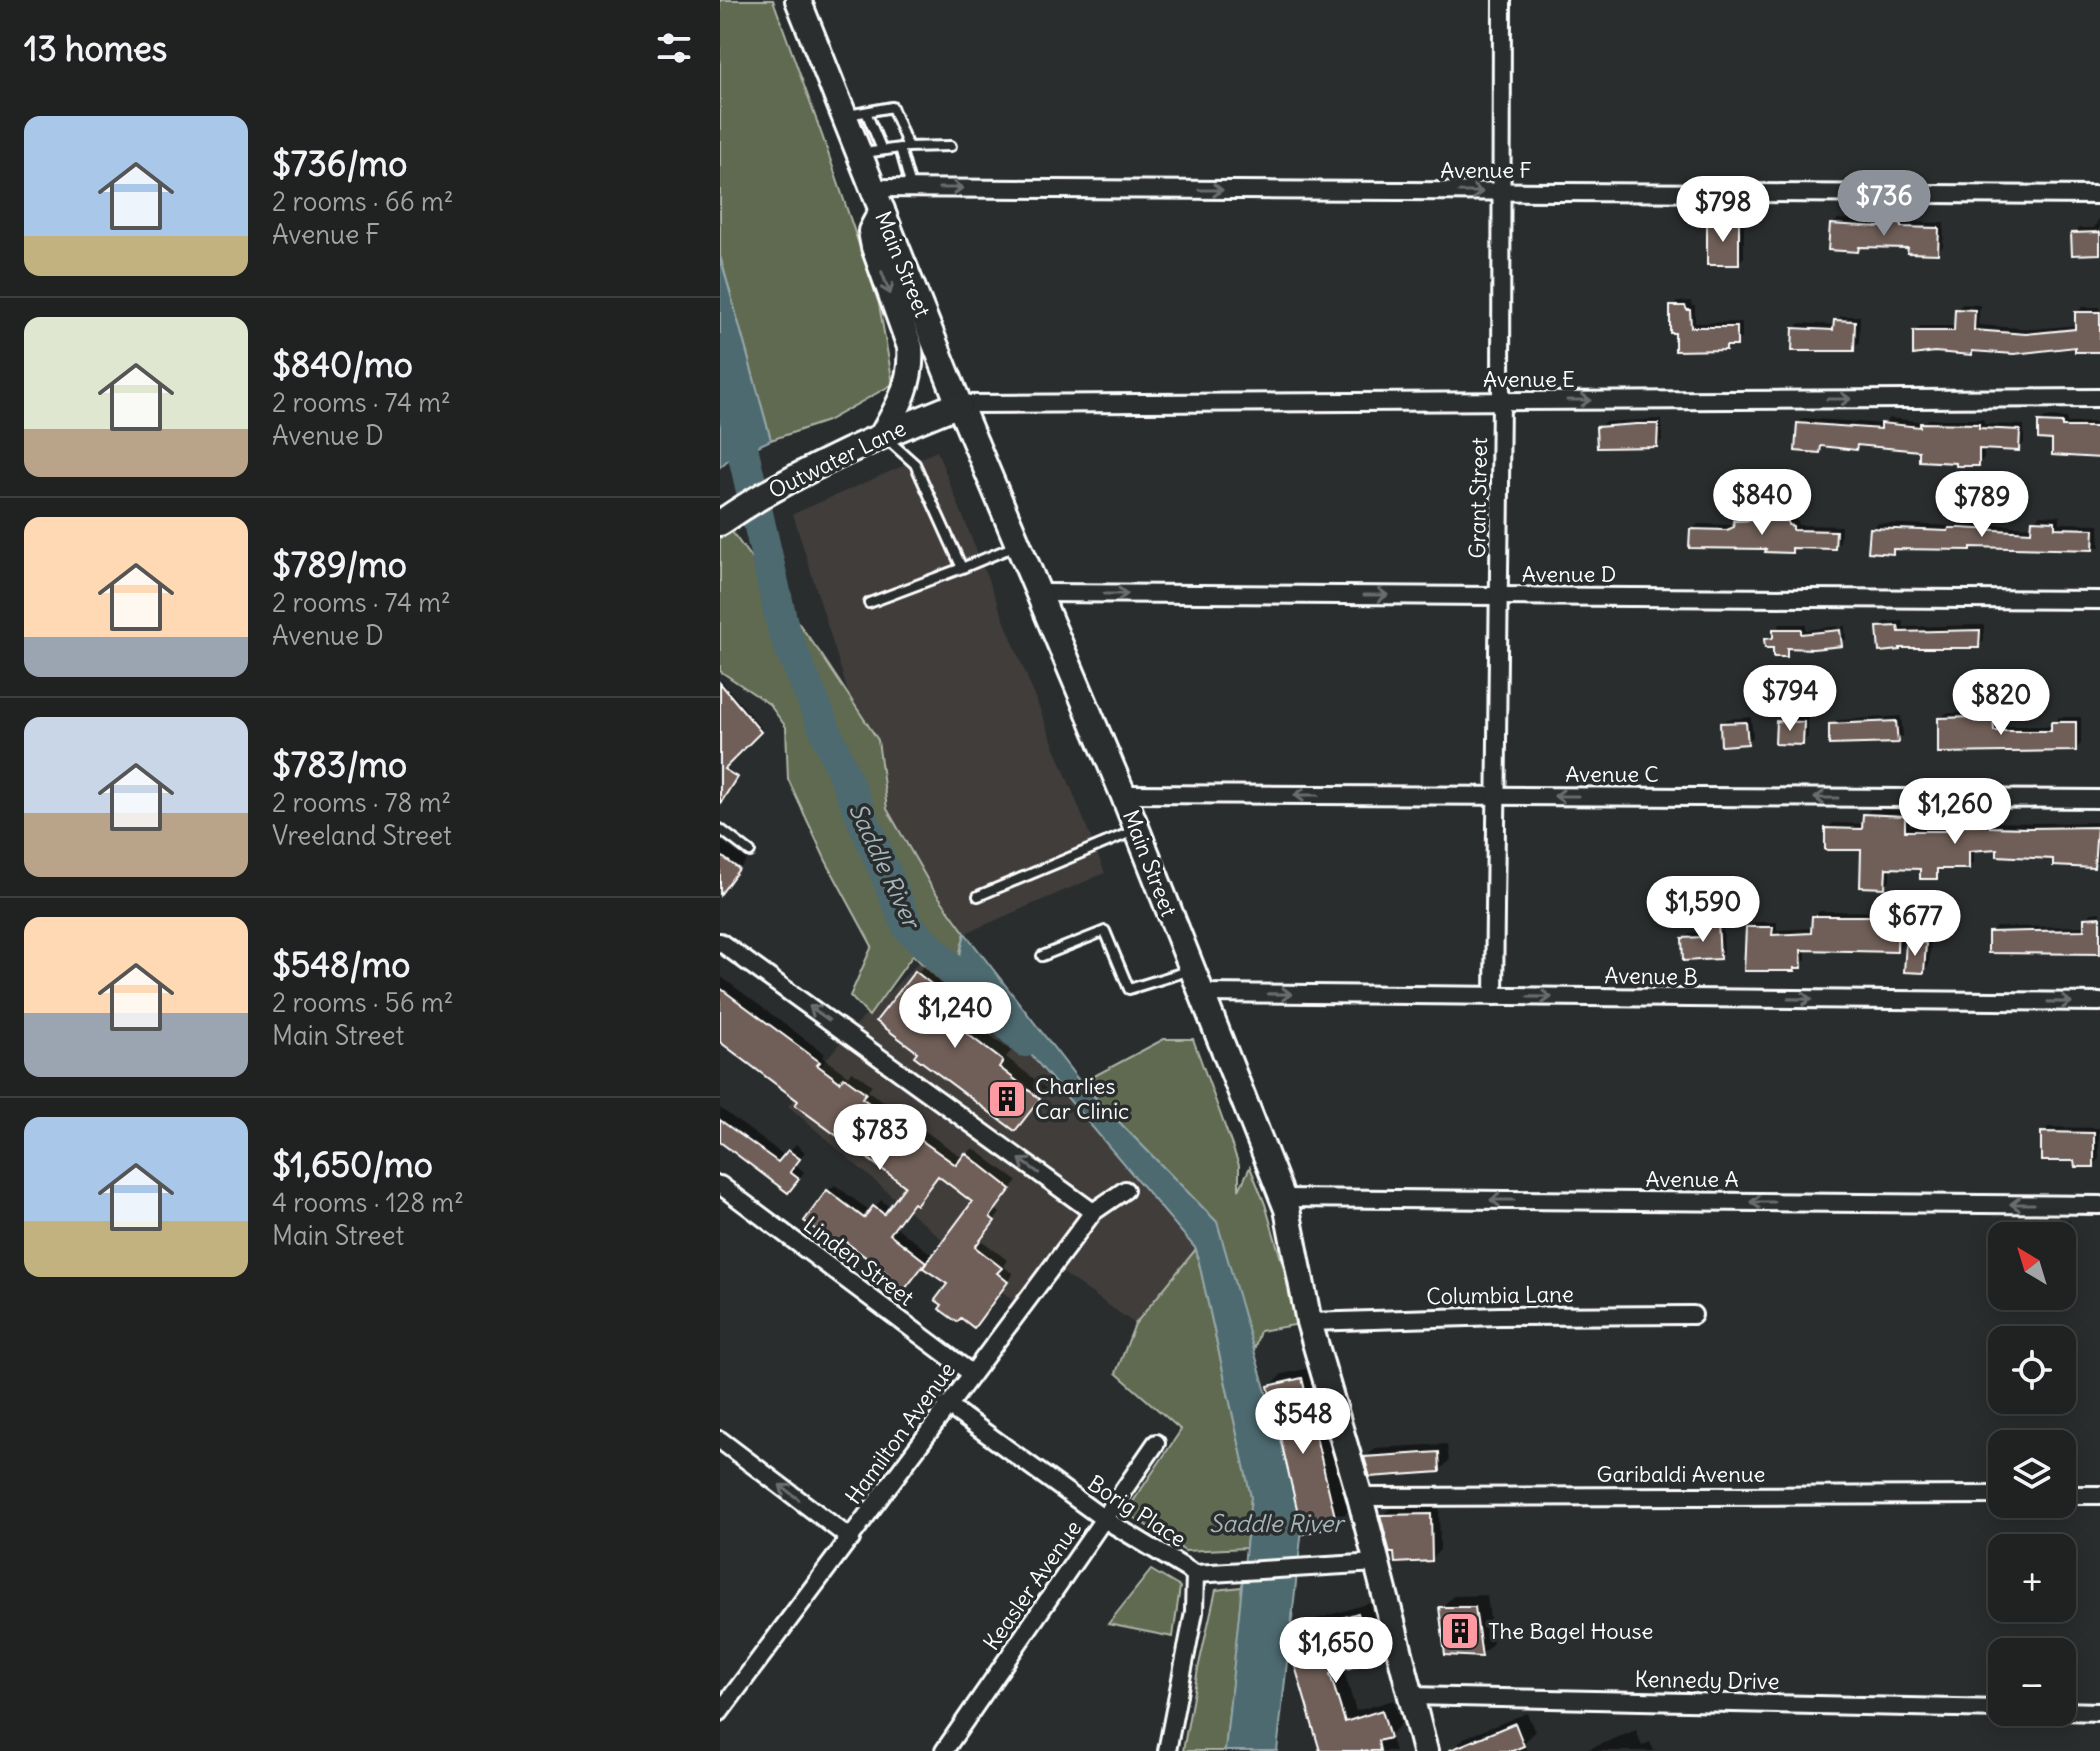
<!DOCTYPE html>
<html lang="en">
<head>
<meta charset="utf-8">
<style>
  body { margin:0; font-family:Delius,sans-serif; background:#282a2a; color:#f1f3f6; height:100vh; display:flex; flex-direction:column; font-size:30px; white-space:nowrap }
  * { box-sizing:border-box; margin:0 }
  p { font-size:26px; color:#a2a4a5 }
  .icon { flex:none; width:44px; height:44px; fill:none; stroke:currentColor; stroke-width:2; stroke-linecap:round; stroke-linejoin:round }
  .map { position:relative; flex:1; overflow:hidden }
  .details { display:flex; flex-direction:column; background:#202222; width:720px }
  .details>* { flex:none }
  .needle { width:52px; rotate:322deg }
  .fabs { position:absolute; left:1268px; top:1222px; display:grid; gap:16px }
  .fabs a { display:grid; place-items:center; width:88px; height:88px; border-radius:16px; background:#202222; box-shadow:0 4px 20px #0003,0 0 0 2px #3d3f40; font-size:40px }
  .price { position:absolute; translate:-50% -68px; padding:0 18px; border-radius:28px; background:#fff; color:#222; font-size:26px; line-height:52px; filter:drop-shadow(0 2px 4px #0008) }
  .price::after { content:''; position:absolute; left:50%; top:48px; width:24px; height:18px; margin-left:-12px; background:inherit; clip-path:polygon(0 0,100% 0,50% 100%) }
  .price.current { background:#8c9099; color:#fff }
  ul { padding:0; list-style:none }
  li { display:flex; align-items:center; gap:24px; height:200px; padding:0 24px }
  li+li { border-top:2px solid #3d3f40 }
  li span { display:grid; place-items:center; flex:none; width:224px; height:160px; border-radius:16px; color:#555 }
  li>.icon { margin-inline-start:auto }
  span .icon { width:96px; height:96px; fill:#fffc; stroke-width:1 }
  li b { font-size:34px }
  h2 { display:flex; justify-content:space-between; align-items:center; height:96px; padding:0 24px; font-size:34px }
  main { display:flex; flex:1; min-height:0 }
  .map>svg:first-child { display:block }
  .built { fill:#3f3c3b }
  .green { fill:#5f6a51; stroke:#afb4a8; stroke-width:2 }
  .water { fill:#4d6b70; stroke:#94a6a9; stroke-width:2 }
  .shadow { fill:#0007 }
  .lines { fill:none; stroke-linecap:round; stroke-linejoin:round }
  .river { stroke:#4d6b70; stroke-width:32 }
  .building { fill:#705f58; stroke:#fff; stroke-width:2 }
  .lane-casing { stroke:#fff; stroke-width:14 }
  .street-casing { stroke:#fff; stroke-width:22 }
  .secondary-casing { stroke:#fff; stroke-width:30 }
  .lane { stroke:#2a2d2e; stroke-width:8 }
  .street { stroke:#2a2d2e; stroke-width:16 }
  .secondary { stroke:#2a2d2e; stroke-width:24 }
  .oneway { stroke:#6a6c6d }
  .labels { text-anchor:middle; dominant-baseline:central; stroke-width:7; stroke-linejoin:round; paint-order:stroke }
  .street-label { font-size:22px; fill:#fff; stroke:#2a2d2e }
  .poi-label { font-size:22px; fill:#fff; stroke:#2a2d2e; text-anchor:start }
  .water-label { font-size:24px; font-style:italic; fill:#a6b5b8; stroke:#2a2d2e }
</style>
</head>
<body>
<main>
<section class="details">
<h2>13 homes<svg class="icon" aria-label="filters" viewBox="0 0 24 24"><path d="M4 7h16M4 17h16"/><circle cx="9" cy="7" r="2"/><circle cx="15" cy="17" r="2"/></svg></h2>
<ul>
<li><span style="background:linear-gradient(#a9c7e8 75%,#c2b280 0)"><svg class="icon" aria-label="home" viewBox="0 0 24 24"><path d="M3 11l9-7 9 7M6 9v11h12V9"/></svg></span><div><b>$736/mo</b><p>2 rooms · 66 m²</p><p>Avenue F</p></div></li>
<li><span style="background:linear-gradient(#dfe7d0 70%,#b9a48a 0)"><svg class="icon" aria-label="home" viewBox="0 0 24 24"><path d="M3 11l9-7 9 7M6 9v11h12V9"/></svg></span><div><b>$840/mo</b><p>2 rooms · 74 m²</p><p>Avenue D</p></div></li>
<li><span style="background:linear-gradient(#ffd9b3 75%,#9aa5b1 0)"><svg class="icon" aria-label="home" viewBox="0 0 24 24"><path d="M3 11l9-7 9 7M6 9v11h12V9"/></svg></span><div><b>$789/mo</b><p>2 rooms · 74 m²</p><p>Avenue D</p></div></li>
<li><span style="background:linear-gradient(#c9d6e8 60%,#b9a48a 0)"><svg class="icon" aria-label="home" viewBox="0 0 24 24"><path d="M3 11l9-7 9 7M6 9v11h12V9"/></svg></span><div><b>$783/mo</b><p>2 rooms · 78 m²</p><p>Vreeland Street</p></div></li>
<li><span style="background:linear-gradient(#ffd9b3 60%,#9aa5b1 0)"><svg class="icon" aria-label="home" viewBox="0 0 24 24"><path d="M3 11l9-7 9 7M6 9v11h12V9"/></svg></span><div><b>$548/mo</b><p>2 rooms · 56 m²</p><p>Main Street</p></div></li>
<li><span style="background:linear-gradient(#a9c7e8 65%,#c2b280 0)"><svg class="icon" aria-label="home" viewBox="0 0 24 24"><path d="M3 11l9-7 9 7M6 9v11h12V9"/></svg></span><div><b>$1,650/mo</b><p>4 rooms · 128 m²</p><p>Main Street</p></div></li>
</ul>
</section>
<div class="map">
<svg width="1380" height="1751" viewBox="0 0 1380 1751">
  <rect width="100%" height="100%" fill="#2a2d2e"/>
  <filter id="ink" filterUnits="userSpaceOnUse"><feTurbulence type="fractalNoise" baseFrequency=".0125" numOctaves="2"/><feDisplacementMap in="SourceGraphic" scale="16" xChannelSelector="R" yChannelSelector="G"/><feConvolveMatrix kernelMatrix="1 2 1 2 8 2 1 2 1" color-interpolation-filters="sRGB"/></filter>
  <g filter="url(#ink)">
    <path class="built" d="M217,451L385,873L246,933L237,968L476,1249L415,1324L330,1264L299,1306L68,1106L127,1034L218,943L151,767L73,514Z"/>
    <g class="green">
      <path d="M0,0H53L103,138L159,304L173,384L107,421L51,440L0,256Z"/>
      <path d="M7,525L101,654L158,740L167,809L211,886L245,933L230,990L193,955L149,1016L130,996L152,946L106,861L68,779L66,727L49,704L0,671V532Z"/>
      <path d="M444,1039H473L519,1165V1190L530,1167L545,1204L580,1324L540,1331L533,1353L497,1222L361,1083Z"/>
      <path d="M476,1249L531,1497L526,1548L465,1551L406,1512L461,1430L396,1373L415,1324Z"/>
      <path d="M431,1570L460,1587L453,1637L388,1624Z"/>
      <path d="M522,1587L505,1751H463L478,1669L496,1590Z"/>
    </g>
    <g class="water">
      <path d="M0,256L51,440L8,460L0,467Z"/>
      <path d="M245,933L361,1083L497,1222L583,1520L557,1751H505L531,1497L476,1249L237,968Z"/>
    </g>
    <g class="shadow">
      <path d="M995,217H1024V257L1018,263L989,223Z"/>
      <path d="M1380,217V252L1353,234L1359,228H1374Z"/>
      <path d="M1118,219L1164,222L1167,219H1186V222L1224,223L1223,246L1218,252L1190,246L1143,245L1137,250L1112,225Z"/>
      <path d="M971,301L972,306H975V323L1022,322V338L1005,348L957,349L952,307L957,302Z"/>
      <path d="M1243,304L1260,305L1258,325L1313,329L1357,325V312L1363,307H1380V350L1357,345L1255,350L1252,353L1195,332L1200,326H1236L1237,309Z"/>
      <path d="M1121,316H1140L1139,343L1133,349L1075,329L1080,323L1115,325Z"/>
      <path d="M1326,417L1347,418V423L1380,422V456L1335,438L1320,423Z"/>
      <path d="M1084,418L1164,424L1169,418L1205,422L1208,419H1264V424L1304,425V443L1298,449L1264,447V458L1258,464L1238,461L1201,449L1140,443L1135,448L1106,445L1100,451L1078,424Z"/>
      <path d="M942,419V440L936,445L878,428L884,422Z"/>
      <path d="M1042,515L1073,516V520L1078,521V525L1121,526L1120,542L1114,547L1076,546L1071,551L972,530L978,524L1015,525L1021,516Z"/>
      <path d="M1320,515L1340,516V523L1379,524L1380,547H1177L1172,552L1152,528L1158,523L1234,526L1246,523L1314,527V520Z"/>
      <path d="M1183,621L1184,627L1264,625V641L1258,646H1182L1160,628L1165,622Z"/>
      <path d="M1060,624H1086V630L1118,626L1119,642H1123L1072,646L1066,655L1046,639L1055,633Z"/>
      <path d="M1122,626H1125L1126,639L1123,642Z"/>
      <path d="M0,679L42,729L8,762L0,752Z"/>
      <path d="M1278,709L1279,726H1333L1339,717H1361V744L1355,749L1220,751V719L1226,713H1259L1262,710Z"/>
      <path d="M1064,716L1088,717V737L1082,743L1058,722Z"/>
      <path d="M1181,716L1183,735L1177,741L1111,725L1117,720Z"/>
      <path d="M1031,717L1033,737L1027,742L1002,724L1007,719Z"/>
      <path d="M0,764L17,775L8,789L0,788Z"/>
      <path d="M1151,809L1190,811L1189,826H1229L1234,821L1275,820V822L1315,823L1380,822L1379,860L1373,866L1279,846L1254,848V862L1248,867H1222L1216,877L1202,867L1170,866V880L1164,886L1143,848L1107,829L1113,823L1145,824V815Z"/>
      <path d="M0,840L27,860L0,894Z"/>
      <path d="M1099,911L1183,912L1182,945L1176,950L1086,949V960L1074,969L1028,928L1034,922H1057V930L1093,928L1094,917Z"/>
      <path d="M1380,912V952L1270,933L1276,927L1366,926V918L1372,913Z"/>
      <path d="M1003,916L1004,952L999,957L964,939L970,933L983,932V923L988,917Z"/>
      <path d="M1193,937L1211,938L1209,965L1204,971L1188,943Z"/>
      <path d="M206,964L262,1009L252,1022L291,1051L286,1057L327,1089L303,1119L200,1052L197,973Z"/>
      <path d="M0,976L105,1054L102,1057L128,1076L132,1071L152,1085L148,1091L243,1158L253,1148L297,1181L275,1209L280,1213L260,1239L287,1260L283,1266L293,1274L260,1318L229,1284L254,1201L219,1174L175,1226L211,1254L187,1285L172,1274L108,1191L115,1185L151,1212L161,1200L171,1208L188,1186L0,1040Z"/>
      <path d="M0,1108L65,1156L76,1144L85,1152L75,1164L84,1172L75,1184L0,1139Z"/>
      <path d="M1328,1127L1379,1128V1159L1374,1165L1356,1159L1323,1133Z"/>
      <path d="M1335,1219L1350,1220L1348,1245L1342,1251V1236H1329L1330,1224Z"/>
      <path d="M594,1367L628,1511L616,1524L550,1387L562,1374Z"/>
      <path d="M727,1444L729,1461L720,1470L646,1457L655,1448Z"/>
      <path d="M719,1506L720,1550L711,1559L662,1516L671,1507Z"/>
      <path d="M767,1595L773,1643L761,1655L721,1608L733,1596Z"/>
      <path d="M650,1603L663,1648L651,1659L623,1668L636,1711L674,1700L681,1724L670,1735L675,1751H602L572,1650L586,1637L584,1630L596,1619Z"/>
      <path d="M807,1713L815,1732L804,1743L807,1751H732L744,1738Z"/>
      <path d="M916,1730L922,1746L930,1742L934,1751H864Z"/>
    </g>
    <g class="lines">
      <path class="river" d="M0,350L64,632L188,927L305,1041"/>
    </g>
    <g class="building">
      <rect x="987" y="222" width="32" height="43"/>
      <path d="M1110,224L1160,227V224H1181V227L1219,228L1218,254L1187,253L1188,248L1139,247L1138,252L1108,250Z"/>
      <path d="M1380,232V254L1352,255L1351,233Z"/>
      <path d="M950,306H965L967,310H970L971,327H1017V346H1006V350L955,351V333H950Z"/>
      <path d="M1235,309L1255,310L1254,330L1306,334L1355,329V312H1380V352H1355V347L1294,354L1252,351V355L1214,352L1193,355V331H1234Z"/>
      <path d="M1114,320L1135,321L1134,351H1072L1073,328L1113,330Z"/>
      <path d="M1318,422L1342,423V427H1380V458L1332,455V440L1318,439Z"/>
      <path d="M1077,423L1161,429V423L1200,427V423L1259,424V428L1300,430L1299,451L1259,449V466H1236V463L1199,461V451L1137,445L1136,450L1101,446L1100,453L1075,451Z"/>
      <path d="M917,424H938L937,447L877,448L876,427Z"/>
      <path d="M1035,520L1068,521V525L1073,526V530L1116,531L1115,549L1072,548V553L1045,552L1046,549L969,548L970,529L1007,530L1014,527L1013,521Z"/>
      <path d="M1312,520L1335,521V528L1374,529L1373,550L1251,547V550L1173,549V554L1148,552L1150,528L1228,531L1229,528H1240L1311,532Z"/>
      <path d="M1178,626L1179,632L1260,630L1259,648H1180V650L1159,652L1157,627Z"/>
      <path d="M1053,629H1081V634L1120,630L1122,646L1093,649L1067,648V657H1053V648H1045L1044,639L1053,638Z"/>
      <path d="M0,683L41,732L4,769L17,777L0,804Z"/>
      <path d="M1273,714L1274,731H1331V722H1356V751L1218,753V718L1254,717V715Z"/>
      <path d="M1056,721L1084,722L1083,745L1055,744Z"/>
      <path d="M1176,721L1178,743L1109,745V724Z"/>
      <path d="M1026,722L1028,744L1001,746L1000,723Z"/>
      <path d="M1143,814L1185,816V831H1226V826L1270,824V827L1308,828L1377,827L1374,868L1333,866V859L1277,856V849L1249,851V869H1217V879H1200V869L1166,868L1165,888L1140,887L1141,850H1105V828L1142,829Z"/>
      <path d="M0,855L19,869L0,895Z"/>
      <path d="M1092,916H1178L1177,952L1081,950L1082,968H1074L1075,971H1024L1026,927H1053L1052,935L1091,933Z"/>
      <path d="M1380,917V954L1268,953V932L1364,930V918Z"/>
      <path d="M998,921L1000,959L963,961L962,938L981,937L980,922Z"/>
      <path d="M1186,942L1206,943L1204,973L1184,972Z"/>
      <path d="M195,971L255,1019L245,1032L283,1061L279,1067L320,1099L295,1131L194,1056L197,1052L156,1021Z"/>
      <path d="M0,988L100,1062L97,1065L120,1082L124,1077L146,1093L142,1098L236,1165L245,1153L291,1189L270,1217L275,1221L255,1247L282,1268L277,1273L288,1282L254,1328L241,1318L237,1322L219,1309L222,1305L215,1300L227,1284L203,1268L252,1202L218,1176L196,1205L193,1203L170,1234L206,1262L181,1294L164,1281L169,1275L123,1240L118,1246L84,1221L107,1190L144,1218L153,1206L164,1214L185,1186L75,1105L78,1101L0,1042Z"/>
      <path d="M0,1120L58,1162L68,1150L80,1159L70,1172L79,1179L68,1193L0,1142Z"/>
      <path d="M1321,1132L1374,1133V1167H1355L1354,1161H1321Z"/>
      <path d="M582,1378L617,1525L583,1534L548,1386Z"/>
      <path d="M719,1452L720,1472L650,1477L644,1457Z"/>
      <path d="M711,1514L712,1561L675,1563L674,1553H670L660,1515Z"/>
      <path d="M719,1607H755L762,1657L725,1655Z"/>
      <path d="M638,1613L652,1661L610,1674L625,1722L662,1710L670,1738L658,1741L660,1751H600L570,1649L586,1644L582,1630Z"/>
      <path d="M795,1723L804,1746L792,1751H728Z"/>
    </g>
    <g class="lines">
      <defs>
        <g id="lane">
          <path d="M146,112L162,150"/>
          <path d="M128,115L172,107L188,147"/>
          <path d="M185,147L231,146"/>
          <path d="M144,153L180,148L191,187"/>
          <path d="M166,438L195,464L242,568L295,546"/>
          <path d="M149,603L242,568"/>
          <path d="M0,829L30,852"/>
          <path d="M258,896L416,830"/>
          <path d="M322,956L385,931L409,989L471,970"/>
        </g>
        <g id="street">
          <path d="M153,188L1380,195"/>
          <path d="M239,404L1380,398"/>
          <path d="M318,593L1380,600"/>
          <path d="M403,794L1380,799"/>
          <path d="M0,942L373,1212"/>
          <path d="M482,993L1380,1002"/>
          <path d="M774,996L781,401L782,0"/>
          <path d="M0,1185L251,1373"/>
          <path d="M563,1198L1380,1205"/>
          <path d="M589,1322L780,1316L973,1315"/>
          <path d="M227,1405L384,1519L475,1574L657,1563"/>
          <path d="M0,1440L131,1539"/>
          <path d="M1342,1495H1380"/>
          <path d="M640,1497L1282,1495"/>
          <path d="M690,1696L1282,1709"/>
          <path d="M1342,1711L1380,1712"/>
          <path d="M0,1712L373,1212L405,1190"/>
          <path d="M224,1751L436,1443"/>
          <path d="M447,1751L474,1612L475,1574"/>
        </g>
        <g id="secondary">
          <path d="M78,0L239,404L403,794L567,1209L589,1322L640,1497L705,1751"/>
          <path d="M162,210L151,231L154,247L190,347C193,381 179,406 162,435"/>
          <path d="M0,523C73,472 157,437 239,404"/>
        </g>
      </defs>
      <use href="#lane" class="lane-casing"/>
      <use href="#street" class="street-casing"/>
      <use href="#secondary" class="secondary-casing"/>
      <use href="#lane" class="lane"/>
      <use href="#street" class="street"/>
      <use href="#secondary" class="secondary"/>
    </g>
    <defs><path id="oneway-shaft" d="M-6 0H5M1.5-3L5.5 0L1.5 3" fill="none" stroke-width="1.6" stroke-linecap="round" stroke-linejoin="round" transform="scale(2)"/></defs>
    <g class="oneway">
      <use href="#oneway-shaft" transform="translate(231 188)"/>
      <use href="#oneway-shaft" transform="translate(491 190)"/>
      <use href="#oneway-shaft" transform="translate(751 192)"/>
      <use href="#oneway-shaft" transform="translate(166 283) rotate(69)"/>
      <use href="#oneway-shaft" transform="translate(1119 399)"/>
      <use href="#oneway-shaft" transform="translate(859 400)"/>
      <use href="#oneway-shaft" transform="translate(396 594)"/>
      <use href="#oneway-shaft" transform="translate(656 595)"/>
      <use href="#oneway-shaft" transform="translate(586 795) rotate(-180)"/>
      <use href="#oneway-shaft" transform="translate(846 796) rotate(-180)"/>
      <use href="#oneway-shaft" transform="translate(1106 798) rotate(-180)"/>
      <use href="#oneway-shaft" transform="translate(560 994) rotate(1)"/>
      <use href="#oneway-shaft" transform="translate(820 997) rotate(1)"/>
      <use href="#oneway-shaft" transform="translate(1080 999) rotate(1)"/>
      <use href="#oneway-shaft" transform="translate(1340 1002) rotate(1)"/>
      <use href="#oneway-shaft" transform="translate(99 1013) rotate(-144)"/>
      <use href="#oneway-shaft" transform="translate(309 1166) rotate(-144)"/>
      <use href="#oneway-shaft" transform="translate(782 1200) rotate(-180)"/>
      <use href="#oneway-shaft" transform="translate(1042 1202) rotate(-180)"/>
      <use href="#oneway-shaft" transform="translate(1302 1204) rotate(-180)"/>
      <use href="#oneway-shaft" transform="translate(69 1492) rotate(-143)"/>
    </g>
  </g>
  <defs>
    <symbol id="building-square" viewBox="-11 -11 22 22"><rect x="-9" y="-9" width="18" height="18" rx="4" fill="#ff9aa2" stroke="#2a2d2e"/><path d="M-4-6H4V6H1V3H-1V6H-4ZM-2.5-4.3h1.7v1.8h-1.7ZM.8-4.3h1.7v1.8H.8ZM-2.5-1h1.7V.8h-1.7ZM.8-1h1.7V.8H.8Z" fill="#111"/></symbol>
  </defs>
  <g fill-rule="evenodd">
    <use href="#building-square" x="265" y="1077" width="44" height="44"/>
    <use href="#building-square" x="718" y="1609" width="44" height="44"/>
  </g>
  <g class="labels">
    <g class="street-label">
      <text x="766" y="170">Avenue F</text>
      <text transform="translate(183 264) rotate(68)">Main Street</text>
      <text x="809" y="379">Avenue E</text>
      <text transform="translate(117 459) rotate(-26)">Outwater Lane</text>
      <text transform="translate(758 498) rotate(-89)">Grant Street</text>
      <text x="849" y="574">Avenue D</text>
      <text x="892" y="774">Avenue C</text>
      <text transform="translate(430 863) rotate(69)">Main Street</text>
      <text transform="translate(931 976) rotate(1)">Avenue B</text>
      <text x="972" y="1179">Avenue A</text>
      <text transform="translate(139 1261) rotate(37)">Linden Street</text>
      <text transform="translate(780 1295) rotate(-1)">Columbia Lane</text>
      <text transform="translate(180 1433) rotate(-54)">Hamilton Avenue</text>
      <text x="961" y="1474">Garibaldi Avenue</text>
      <text transform="translate(417 1511) rotate(33)">Borig Place</text>
      <text transform="translate(312 1585) rotate(-55)">Keasler Avenue</text>
      <text transform="translate(987 1680) rotate(1)">Kennedy Drive</text>
    </g>
    <g class="poi-label">
      <text x="315" y="1086">Charlies<tspan x="315" dy="25">Car Clinic</tspan></text>
      <text x="768" y="1631">The Bagel House</text>
    </g>
    <g class="water-label">
      <text transform="translate(165 865) rotate(65)">Saddle River</text>
      <text x="556" y="1523">Saddle River</text>
    </g>
  </g>
</svg>
<div class="fabs">
<a><svg class="needle" viewBox="-14 -14 28 28"><path d="M0-13l5 13h-10z" fill="#e53935"/><path d="M0 13l5-13h-10z" fill="#a2a4a5"/></svg></a>
<a><svg class="icon" aria-label="locate" viewBox="0 0 24 24"><circle cx="12" cy="12" r="6"/><path d="M12 2v4M12 18v4M2 12h4M18 12h4"/></svg></a>
<a><svg class="icon" aria-label="layers" viewBox="0 0 24 24"><path d="M12 4l9 5-9 5-9-5zM3 14l9 5 9-5"/></svg></a>
<a>+</a>
<a>−</a>
</div>
<b class="price current" style="left:1164px;top:238px">$736</b>
<b class="price" style="left:1003px;top:244px">$798</b>
<b class="price" style="left:1042px;top:537px">$840</b>
<b class="price" style="left:1262px;top:539px">$789</b>
<b class="price" style="left:1070px;top:733px">$794</b>
<b class="price" style="left:1281px;top:737px">$820</b>
<b class="price" style="left:1235px;top:846px">$1,260</b>
<b class="price" style="left:983px;top:944px">$1,590</b>
<b class="price" style="left:1195px;top:958px">$677</b>
<b class="price" style="left:235px;top:1050px">$1,240</b>
<b class="price" style="left:160px;top:1172px">$783</b>
<b class="price" style="left:583px;top:1456px">$548</b>
<b class="price" style="left:616px;top:1685px">$1,650</b>
</div>
</main>
</body>
</html>
